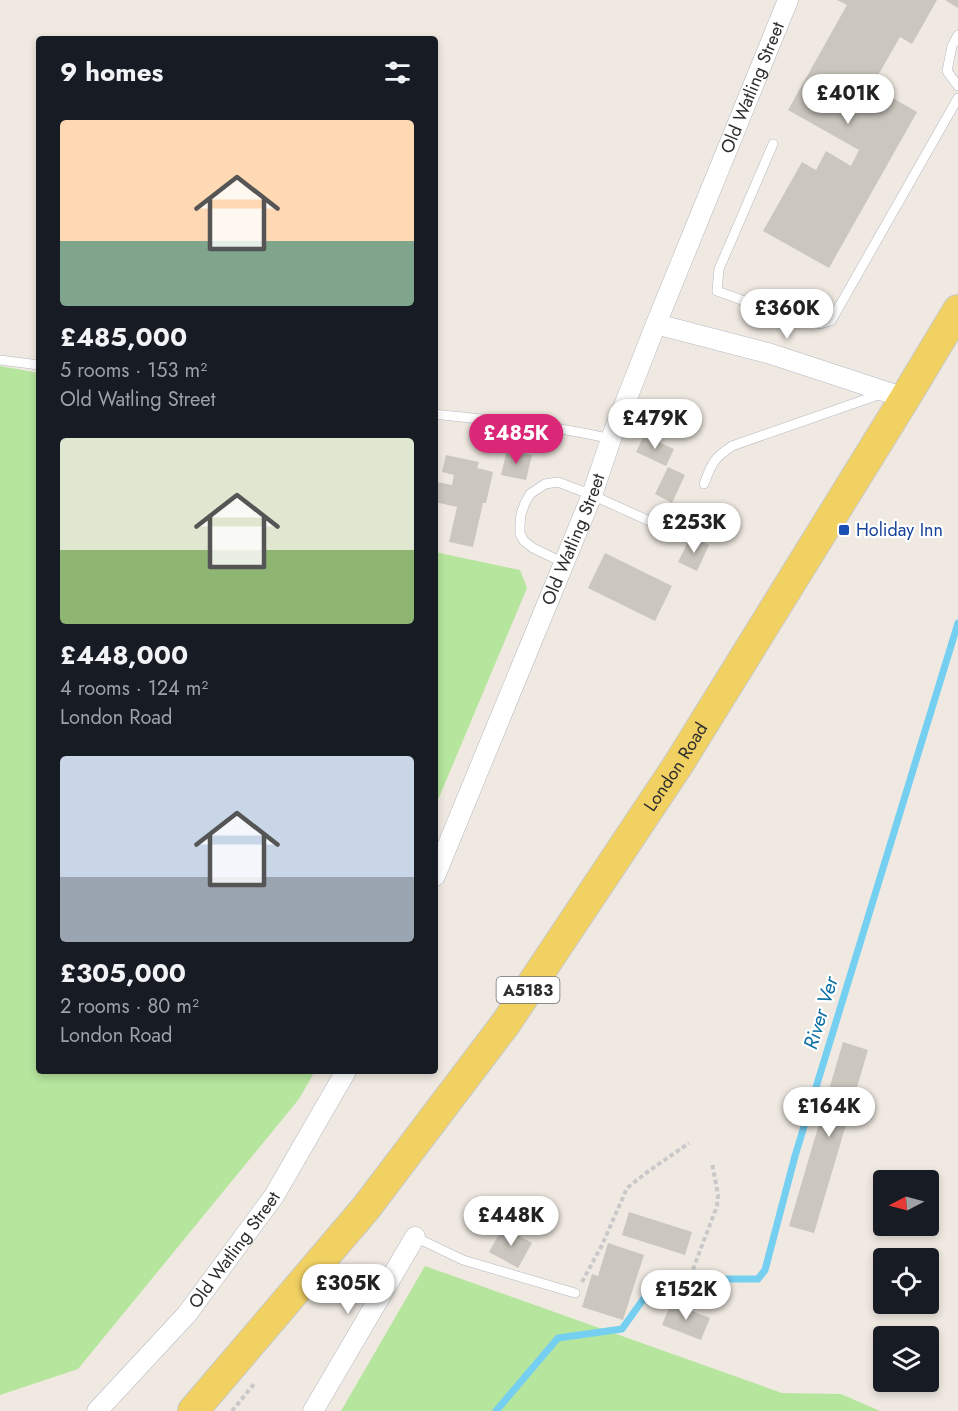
<!DOCTYPE html>
<html lang="en">
<head>
<meta charset="utf-8">
<style>
  body { margin:0; font-family:Jost,sans-serif; background:#242831; color:#f1f3f6; height:100vh; display:flex; flex-direction:column; font-size:22px; white-space:nowrap }
  * { box-sizing:border-box; margin:0 }
  p { font-size:20px; color:#9ea1a6 }
  .icon { flex:none; width:33px; height:33px; fill:none; stroke:currentColor; stroke-width:2; stroke-linecap:round; stroke-linejoin:round }
  .map { position:relative; flex:1; overflow:hidden }
  .details { position:absolute; left:36px; top:36px; width:402px; height:1038px; display:flex; flex-direction:column; background:#171b24; border-radius:6px; box-shadow:0 3px 9px #0003 }
  .details>* { flex:none }
  .needle { width:39px; rotate:264deg }
  .controls { position:absolute; left:873px; top:1170px; display:grid; gap:12px }
  .controls a { display:grid; place-items:center; width:66px; height:66px; border-radius:6px; background:#171b24; box-shadow:0 3px 9px #0003; font-size:30px }
  .price { position:absolute; translate:-50% -51px; padding:0 14px; border-radius:21px; background:#fff; color:#222; font-size:20px; line-height:39px; filter:drop-shadow(0 2px 3px #0008) }
  .price::after { content:''; position:absolute; left:50%; top:36px; width:18px; height:14px; margin-left:-9px; background:inherit; clip-path:polygon(0 0,100% 0,50% 100%) }
  .price.active { background:#db2777; color:#fff }
  ul { padding:0; list-style:none }
  li { display:grid; align-content:center; gap:12px; height:318px; padding:0 24px }
  li span { display:grid; place-items:center; height:186px; border-radius:6px; color:#555 }
  li>.icon { margin-inline-start:auto }
  span .icon { width:108px; height:108px; fill:#fffc; stroke-width:1 }
  li b { font-size:26px }
  h2 { display:flex; justify-content:space-between; align-items:center; height:72px; padding:0 24px; font-size:26px }
  .map>svg:first-child { display:block }
  .green { fill:#b6e59e }
  .lines { fill:none; stroke-linecap:round; stroke-linejoin:round }
  .stream { stroke:#75cff0; stroke-width:7 }
  .building { fill:#cbc7bf }
  .service-casing { stroke:#b4b7c1; stroke-width:10 }
  .minor-casing { stroke:#b4b7c1; stroke-width:21 }
  .primary-casing { stroke:#c9c9c9; stroke-width:32 }
  .path { stroke:#c9c9c9; stroke-width:4; stroke-dasharray:4.5 3; stroke-linecap:butt }
  .service { stroke:#fff; stroke-width:9 }
  .minor { stroke:#fff; stroke-width:20 }
  .primary { stroke:#f2d163; stroke-width:30 }
  .transit-dot { fill:#1a4fb4; stroke:#fff; stroke-width:2 }
  .labels { text-anchor:middle; dominant-baseline:central; stroke-width:4.5; stroke-linejoin:round; paint-order:stroke }
  .shield { fill:#fff; stroke:#6d6d6d; stroke-width:1.5 }
  .shield-label { font-size:16px; font-weight:bold; fill:#2e2e2e }
  .street-label { font-size:18px; fill:#2e2e2e; stroke:#fff }
  .transit-label { font-size:18px; fill:#164399; stroke:#fff; text-anchor:start }
  .water-label { font-size:20px; font-style:italic; fill:#0d6fa3; stroke:#fff }
</style>
</head>
<body>
<div class="map">
<svg width="958" height="1411" viewBox="0 0 958 1411">
  <rect width="100%" height="100%" fill="#efe9e1"/>
  <g class="green">
    <path d="M0,366L39,373V1071H315L299,1099L78,1369L0,1395Z"/>
    <path d="M435,552L520,570L527,588L435,807Z"/>
    <path d="M425,1266L782,1393L841,1394L880,1411H341Z"/>
  </g>
  <g class="lines">
    <path class="stream" d="M496,1411L558,1338L622,1329L652,1287L677,1279H758L765,1270L795,1156L958,623"/>
  </g>
  <g class="building">
    <path d="M837,0H937L912,44L900,37L872,86L917,112L829,268L763,231L802,162L816,170L826,151L851,166L859,150L788,110L847,5Z"/>
    <path d="M945,0H958V8Z"/>
    <path d="M644,435L674,449L666,466L636,452Z"/>
    <path d="M507,449L532,455L526,480L501,475Z"/>
    <path d="M446,455L479,462L477,468L493,472L486,503H483L473,547L449,542L457,507L435,502L437,482L452,485L454,475L442,472Z"/>
    <path d="M668,467L685,475L672,503L655,494Z"/>
    <path d="M691,536L709,545L697,571L678,562Z"/>
    <path d="M605,553L672,586L655,621L588,588Z"/>
    <path d="M843,1042L868,1050L814,1233L789,1226Z"/>
    <path d="M629,1212L692,1232L685,1255L622,1235Z"/>
    <path d="M503,1227L532,1243L518,1268L489,1252Z"/>
    <path d="M608,1243L644,1255L623,1320L582,1307L592,1274L598,1276Z"/>
    <path d="M671,1303L710,1318L701,1340L662,1325Z"/>
  </g>
  <g class="lines">
    <defs>
      <g id="service">
        <path d="M958,35L952,46L947,71L958,86"/>
        <path d="M773,144L719,269L717,291L772,311L820,324L831,321L958,98"/>
        <path d="M0,360L39,365"/>
        <path d="M435,414C494,421 553,425 611,439"/>
        <path d="M704,484C712,463 713,459 732,446L881,394"/>
        <path d="M564,563L533,548L524,541L520,534V525L521,514L525,503L530,494L545,484L558,482L592,495L678,534"/>
        <path d="M415,1237L463,1260L575,1293"/>
      </g>
      <g id="minor">
        <path d="M656,324L771,354L905,398"/>
        <path id="s1" d="M435,876L564,563L592,495L611,439L656,324L788,0"/>
        <path id="s2" d="M97,1411L187,1314L274,1196L346,1071"/>
        <path d="M313,1411L415,1237"/>
      </g>
      <g id="primary">
        <path id="s3" d="M193,1411L366,1208L506,1023L678,765L905,398L958,310"/>
      </g>
    </defs>
    <use href="#service" class="service-casing"/>
    <use href="#minor" class="minor-casing"/>
    <use href="#primary" class="primary-casing"/>
    <g class="path">
      <path d="M582,1282L602,1245L627,1188L646,1173L689,1143"/>
      <path d="M707,1293L695,1296L687,1292V1285L717,1206L718,1195L712,1163"/>
      <path d="M232,1411L254,1384"/>
    </g>
    <use href="#service" class="service"/>
    <use href="#minor" class="minor"/>
    <use href="#primary" class="primary"/>
  </g>
  <rect class="transit-dot" x="838" y="524" width="12" height="12" rx="3"/>
  <g class="labels">
    <rect class="shield" x="496.5" y="977" width="63" height="26" rx="4.5"/>
    <g class="shield-label">
      <text x="528" y="990">A5183</text>
    </g>
    <g class="street-label">
      <text stroke="none"><textPath href="#s1" startOffset="850">Old Watling Street</textPath></text>
      <text stroke="none"><textPath href="#s1" startOffset="364">Old Watling Street</textPath></text>
      <text stroke="none"><textPath href="#s3" startOffset="806">London Road</textPath></text>
      <text stroke="none"><textPath href="#s2" startOffset="212">Old Watling Street</textPath></text>
    </g>
    <g class="transit-label">
      <text x="856" y="530">Holiday Inn</text>
    </g>
    <g class="water-label">
      <text transform="translate(821 1013) rotate(-73)">River Ver</text>
    </g>
  </g>
</svg>
<div class="controls">
<a><svg class="needle" viewBox="-14 -14 28 28"><path d="M0-13l5 13h-10z" fill="#e53935"/><path d="M0 13l5-13h-10z" fill="#9ea1a6"/></svg></a>
<a><svg class="icon" aria-label="locate" viewBox="0 0 24 24"><circle cx="12" cy="12" r="6"/><path d="M12 2v4M12 18v4M2 12h4M18 12h4"/></svg></a>
<a><svg class="icon" aria-label="layers" viewBox="0 0 24 24"><path d="M12 4l9 5-9 5-9-5zM3 14l9 5 9-5"/></svg></a>
</div>
<b class="price" style="left:848px;top:125px">£401K</b>
<b class="price" style="left:787px;top:340px">£360K</b>
<b class="price" style="left:655px;top:450px">£479K</b>
<b class="price active" style="left:516px;top:465px">£485K</b>
<b class="price" style="left:694px;top:554px">£253K</b>
<b class="price" style="left:829px;top:1138px">£164K</b>
<b class="price" style="left:511px;top:1247px">£448K</b>
<b class="price" style="left:348px;top:1315px">£305K</b>
<b class="price" style="left:686px;top:1321px">£152K</b>
<section class="details">
<h2>9 homes<svg class="icon" aria-label="filters" viewBox="0 0 24 24"><path d="M4 7h16M4 17h16"/><circle cx="9" cy="7" r="2"/><circle cx="15" cy="17" r="2"/></svg></h2>
<ul>
<li><span style="background:linear-gradient(#ffd9b3 65%,#7fa58c 0)"><svg class="icon" aria-label="home" viewBox="0 0 24 24"><path d="M3 11l9-7 9 7M6 9v11h12V9"/></svg></span><div><b>£485,000</b><p>5 rooms · 153 m²</p><p>Old Watling Street</p></div></li>
<li><span style="background:linear-gradient(#dfe7d0 60%,#8fb573 0)"><svg class="icon" aria-label="home" viewBox="0 0 24 24"><path d="M3 11l9-7 9 7M6 9v11h12V9"/></svg></span><div><b>£448,000</b><p>4 rooms · 124 m²</p><p>London Road</p></div></li>
<li><span style="background:linear-gradient(#c9d6e8 65%,#9aa5b1 0)"><svg class="icon" aria-label="home" viewBox="0 0 24 24"><path d="M3 11l9-7 9 7M6 9v11h12V9"/></svg></span><div><b>£305,000</b><p>2 rooms · 80 m²</p><p>London Road</p></div></li>
</ul>
</section>
</div>
</body>
</html>
